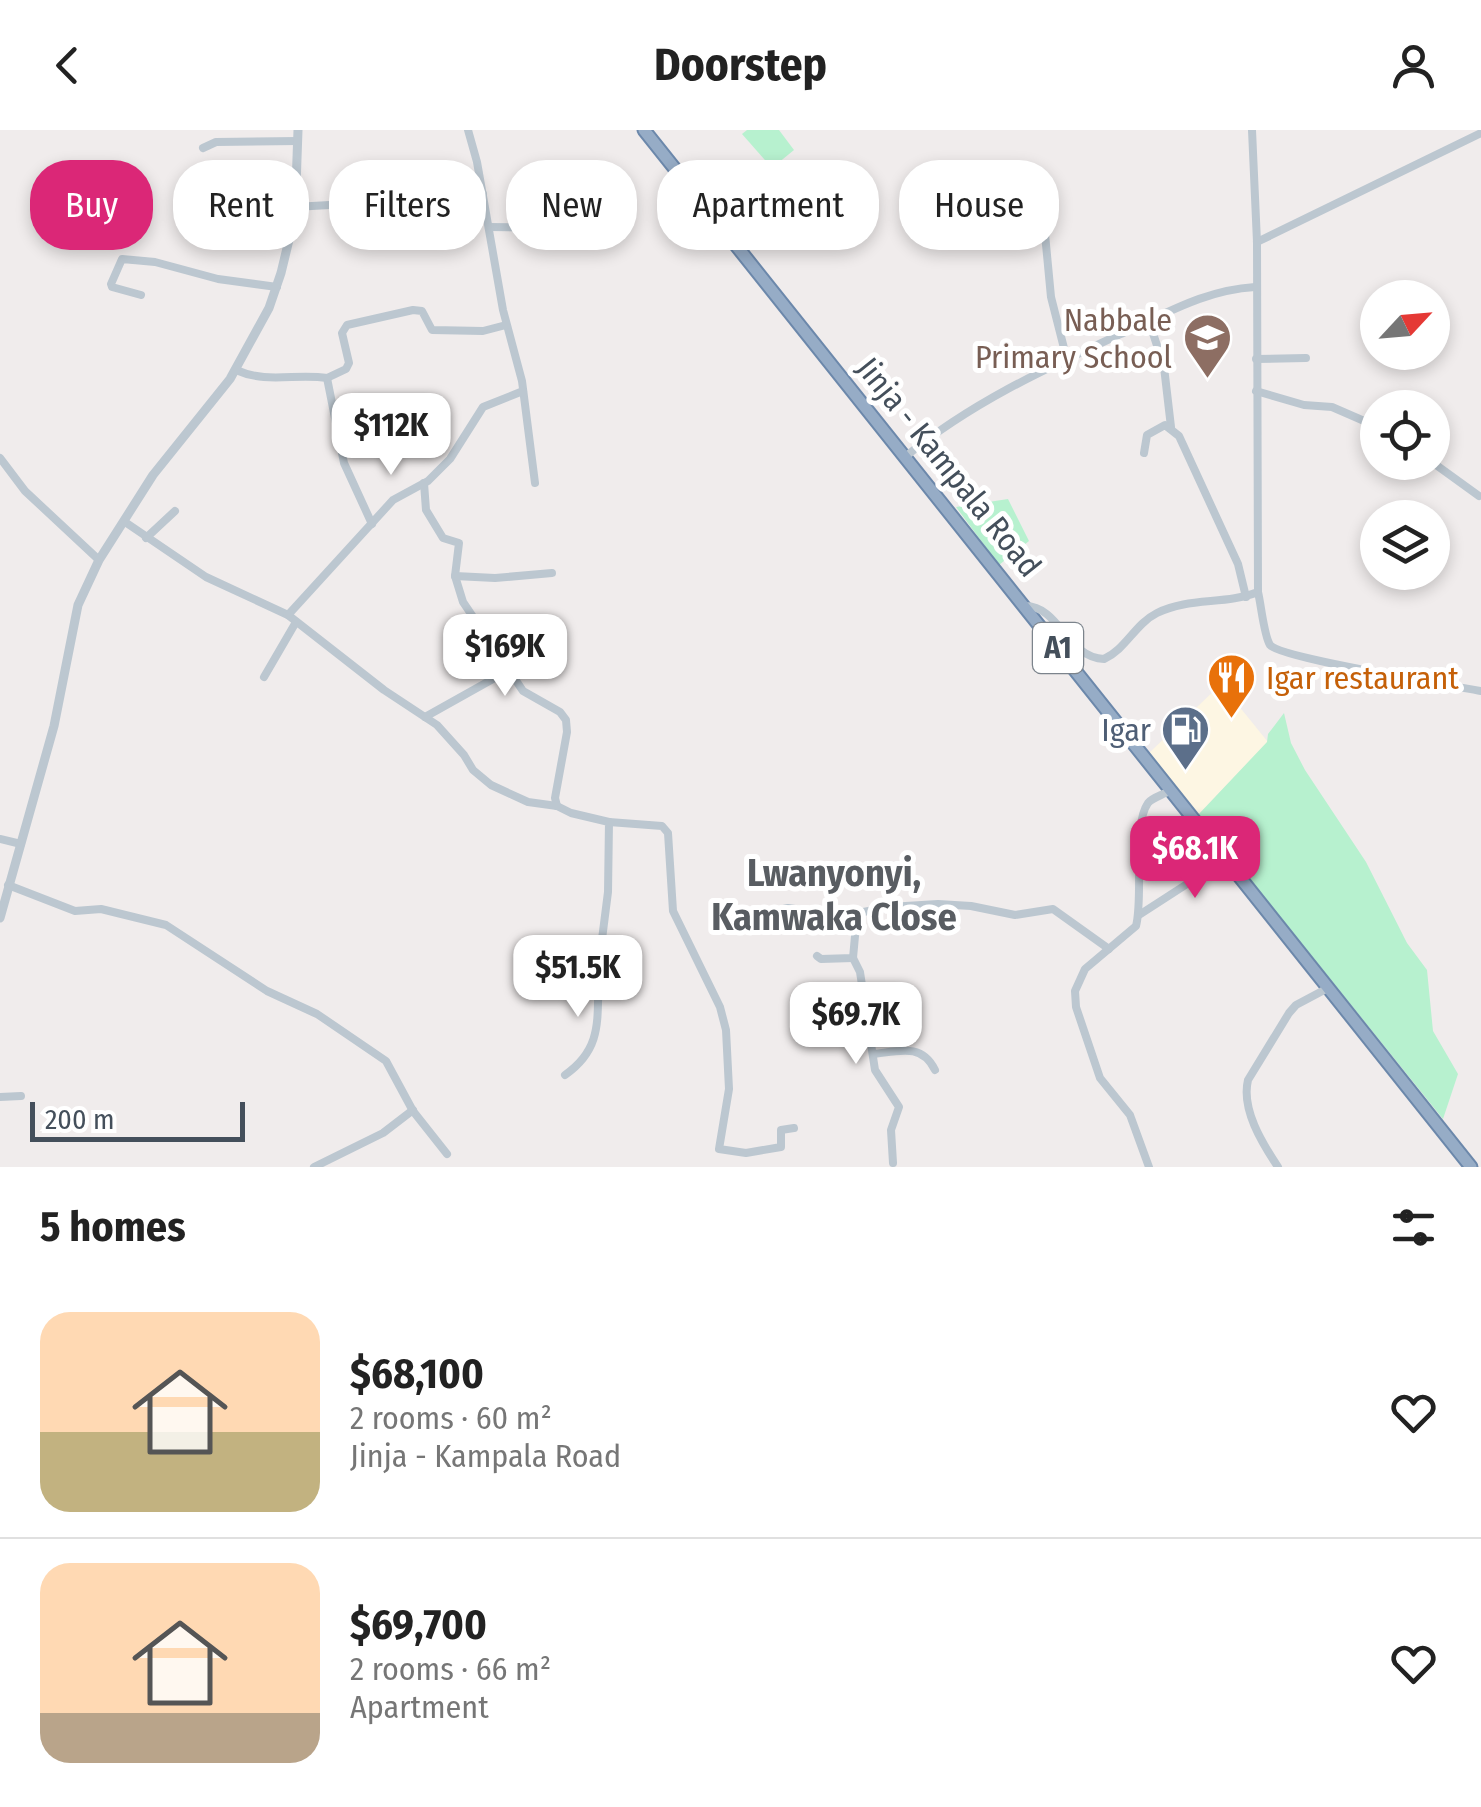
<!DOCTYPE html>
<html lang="en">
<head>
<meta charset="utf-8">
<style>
  body { margin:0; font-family:"Fira Sans Condensed",sans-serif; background:#f2f2f2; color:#222; height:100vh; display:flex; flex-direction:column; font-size:38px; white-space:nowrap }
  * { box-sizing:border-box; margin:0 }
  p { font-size:32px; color:#767676 }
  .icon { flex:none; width:55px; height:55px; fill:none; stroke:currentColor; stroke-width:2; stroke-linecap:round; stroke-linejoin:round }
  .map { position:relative; height:1037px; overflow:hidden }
  .sheet { display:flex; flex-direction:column; background:#fff; flex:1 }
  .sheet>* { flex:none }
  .hud { position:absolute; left:30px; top:30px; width:1422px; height:90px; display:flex; gap:20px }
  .needle { width:65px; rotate:64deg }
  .tools { position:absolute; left:1360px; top:150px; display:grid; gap:20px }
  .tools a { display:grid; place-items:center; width:90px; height:90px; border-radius:50%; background:#fff; box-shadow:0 5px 15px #0003; font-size:50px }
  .scale { position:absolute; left:30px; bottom:25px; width:215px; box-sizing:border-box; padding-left:10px; border:5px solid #444f5b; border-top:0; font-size:28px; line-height:35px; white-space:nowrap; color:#444f5b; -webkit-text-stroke:8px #fff; paint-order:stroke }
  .price { position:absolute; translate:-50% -85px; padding:0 22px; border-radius:20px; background:#fff; color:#222; font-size:32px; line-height:65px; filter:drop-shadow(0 2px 5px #0008) }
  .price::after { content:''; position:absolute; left:50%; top:60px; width:30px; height:22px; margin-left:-15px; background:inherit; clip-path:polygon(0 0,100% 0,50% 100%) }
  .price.current { background:#db2777; color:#fff }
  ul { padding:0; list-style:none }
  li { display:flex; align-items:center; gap:30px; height:250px; padding:0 40px }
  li+li { border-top:2px solid #e0e0e0 }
  li span { display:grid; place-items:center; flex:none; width:280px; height:200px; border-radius:30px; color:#555 }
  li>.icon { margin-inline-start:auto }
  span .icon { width:120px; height:120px; fill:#fffc; stroke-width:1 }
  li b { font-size:42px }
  h2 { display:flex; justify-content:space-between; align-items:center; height:120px; padding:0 40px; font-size:42px }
  .tag { padding:0 35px; border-radius:40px; background:#fff; box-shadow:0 5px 15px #0003; font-size:35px; line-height:90px }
  .tag.current { background:#db2777; color:#fff }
  header { display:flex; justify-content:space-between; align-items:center; height:130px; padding:0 40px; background:#fff; font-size:45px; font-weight:700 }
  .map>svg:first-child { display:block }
  .commercial { fill:#fdf6e3 }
  .green { fill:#b7f1cf }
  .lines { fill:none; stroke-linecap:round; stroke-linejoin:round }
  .trunk-casing { stroke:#6c88ab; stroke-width:15 }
  .minor { stroke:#bcc7d0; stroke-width:8 }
  .tertiary { stroke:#bcc7d0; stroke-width:9 }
  .trunk { stroke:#96acc6; stroke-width:11 }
  .labels { text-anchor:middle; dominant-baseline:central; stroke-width:10; stroke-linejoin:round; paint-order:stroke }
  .shield { fill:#fff; stroke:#7c848c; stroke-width:2.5 }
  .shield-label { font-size:30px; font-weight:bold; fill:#444f5b }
  .education-label { font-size:32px; fill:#785e54; stroke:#fff; text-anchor:end }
  .street-label { font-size:32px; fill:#444f5b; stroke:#fff }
  .food-label { font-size:32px; fill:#c56008; stroke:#fff; text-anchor:start }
  .service-label { font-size:32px; fill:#4e5e75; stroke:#fff; text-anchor:end }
  .quarter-label { font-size:38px; font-weight:bold; fill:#595d62; stroke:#fff }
</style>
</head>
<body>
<header><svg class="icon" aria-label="back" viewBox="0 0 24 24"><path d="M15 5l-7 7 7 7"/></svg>Doorstep<svg class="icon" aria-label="person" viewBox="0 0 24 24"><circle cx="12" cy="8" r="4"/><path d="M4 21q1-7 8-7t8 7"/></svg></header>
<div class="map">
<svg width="1481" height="1037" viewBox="0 0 1481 1037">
  <rect width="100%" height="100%" fill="#f0ecec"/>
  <path class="commercial" d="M1221,554L1268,612L1198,685L1148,624Z"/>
  <g class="green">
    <path d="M747,0H779L794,20L772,38L742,4Z"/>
    <path d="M1008,369L1029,411L999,435L956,377Z"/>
    <path d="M1284,583L1291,613L1305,640L1366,732L1407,813L1427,840L1433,901L1458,944L1443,989L1198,685L1267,612L1268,604Z"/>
  </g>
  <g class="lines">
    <defs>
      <path id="trunk" d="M644,0L1471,1037"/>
    </defs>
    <use href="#trunk" class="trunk-casing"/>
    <g class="minor">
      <path d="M468,0L477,32L503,180L522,251L535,353"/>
      <path d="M203,18L216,12L298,11"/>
      <path d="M294,77L383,72L401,75L483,64"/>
      <path d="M1026,96H1039L1045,104L1051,167L1067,230"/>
      <path d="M489,97L607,99"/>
      <path d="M1257,112L1481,3"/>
      <path d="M141,165L112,157L111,154L122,129L155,132L218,149L277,157"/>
      <path d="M1149,191L1164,237L1171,297"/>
      <path d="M1256,229L1306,228"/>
      <path d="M236,240C267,254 296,243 327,248L344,333L372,394"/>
      <path d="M327,248L346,239L349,233L342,203L347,195L413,180L422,181L432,200L483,201L506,195"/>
      <path d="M1256,261L1304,275L1332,277L1378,297"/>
      <path d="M1144,323L1147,305L1165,295L1179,306L1238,434L1246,467"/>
      <path d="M905,327C972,272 1047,238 1125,202C1169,182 1206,160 1255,157"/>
      <path d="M0,328L25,361L99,430"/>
      <path d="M1432,332L1479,366"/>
      <path d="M424,353L426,380L443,408L459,413L455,446L463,472L523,561L560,582L566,590L567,602L555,668L557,676"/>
      <path d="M125,392L206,447L288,485L384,560L437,595L464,625L473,640L491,655L528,672L557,676L571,683L609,692L608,762L601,817"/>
      <path d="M146,408L175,381"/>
      <path d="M455,446L495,448L552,443"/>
      <path d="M1258,462C1261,474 1264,506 1270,515C1280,528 1454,556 1481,561"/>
      <path d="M1025,476C1060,476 1067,528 1104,529C1126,519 1135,494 1157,483C1189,467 1225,475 1258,462L1257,112L1252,0"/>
      <path d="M288,485L393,370L428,351L450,329L483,277L523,261"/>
      <path d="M264,547L296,492"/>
      <path d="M425,587L509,540"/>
      <path d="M609,692L662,696L668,703L673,781L720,877L726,900L729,959L719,1019L746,1023L781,1017V1000L794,998"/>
      <path d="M0,709L21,714"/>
      <path d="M8,755L75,781L101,779L166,795L267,861L317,884L386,931L413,981L447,1024"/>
      <path d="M1139,785L1187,754L1217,718"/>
      <path d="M731,790L788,778L843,786L889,777L938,774L971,776L1015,785L1053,779L1109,819"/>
      <path d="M817,826L821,829L853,828L857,784"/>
      <path d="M853,828L860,842L875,940L899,977L891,1000L893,1033"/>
      <path d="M874,924C899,921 922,913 935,940"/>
      <path d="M565,945C605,917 596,886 599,842"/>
      <path d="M0,967L21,966"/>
      <path d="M314,1037L383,1003L413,980"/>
      <path d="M1149,1037L1130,985L1100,948L1076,877L1075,861L1085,839L1136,796C1144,766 1132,695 1148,673C1153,667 1163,665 1169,661"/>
      <path d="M1278,1037C1262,1013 1241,979 1248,950L1289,883L1296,875L1328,858"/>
    </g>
    <path class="tertiary" d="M0,788L54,596L78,475L99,430L153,345L230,249L269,178L281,143L295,85L298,0"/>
    <use href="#trunk" class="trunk"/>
  </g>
  <defs>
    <symbol id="school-pin" viewBox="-11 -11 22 30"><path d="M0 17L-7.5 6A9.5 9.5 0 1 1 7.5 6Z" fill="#8d6e63" stroke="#fff"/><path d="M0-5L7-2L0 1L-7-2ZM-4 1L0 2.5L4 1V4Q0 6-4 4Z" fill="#fff"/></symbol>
    <symbol id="restaurant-pin" viewBox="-11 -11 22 30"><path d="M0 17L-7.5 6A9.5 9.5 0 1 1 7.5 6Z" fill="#e8710a" stroke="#fff"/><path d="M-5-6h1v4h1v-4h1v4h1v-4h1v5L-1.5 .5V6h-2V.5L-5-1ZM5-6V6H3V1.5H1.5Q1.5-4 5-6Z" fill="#fff"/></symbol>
    <symbol id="fuel-pin" viewBox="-11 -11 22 30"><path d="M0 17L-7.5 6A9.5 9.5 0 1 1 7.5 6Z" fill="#5c6f8a" stroke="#fff"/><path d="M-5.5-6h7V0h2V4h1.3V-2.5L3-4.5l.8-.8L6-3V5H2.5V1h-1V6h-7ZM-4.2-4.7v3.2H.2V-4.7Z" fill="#fff"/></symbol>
  </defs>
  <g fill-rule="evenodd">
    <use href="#school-pin" x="1180" y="180" width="55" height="75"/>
    <use href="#restaurant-pin" x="1204" y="520" width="55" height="75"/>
    <use href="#fuel-pin" x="1158" y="572" width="55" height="75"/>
  </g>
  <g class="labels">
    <rect class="shield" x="1033" y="493" width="50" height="50" rx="8"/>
    <g class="shield-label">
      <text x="1058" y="518">A1</text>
    </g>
    <g class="education-label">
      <text x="1172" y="190">Nabbale<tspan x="1172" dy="37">Primary School</tspan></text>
    </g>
    <g class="street-label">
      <text transform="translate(949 337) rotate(51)">Jinja - Kampala Road</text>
    </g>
    <g class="food-label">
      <text x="1266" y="548">Igar restaurant</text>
    </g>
    <g class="service-label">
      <text x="1151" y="600">Igar</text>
    </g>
    <g class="quarter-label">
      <text x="834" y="743">Lwanyonyi,<tspan x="834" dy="44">Kamwaka Close</tspan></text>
    </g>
  </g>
</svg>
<div class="tools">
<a><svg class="needle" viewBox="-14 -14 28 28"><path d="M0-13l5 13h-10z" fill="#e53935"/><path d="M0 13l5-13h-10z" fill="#767676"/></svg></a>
<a><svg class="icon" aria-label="locate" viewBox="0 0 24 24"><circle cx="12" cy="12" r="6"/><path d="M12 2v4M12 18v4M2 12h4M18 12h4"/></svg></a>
<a><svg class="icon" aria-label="layers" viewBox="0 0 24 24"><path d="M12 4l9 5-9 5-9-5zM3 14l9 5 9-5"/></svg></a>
</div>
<div class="scale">200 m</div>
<b class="price" style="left:391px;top:348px">$112K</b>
<b class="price" style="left:505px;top:569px">$169K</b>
<b class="price current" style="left:1195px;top:771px">$68.1K</b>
<b class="price" style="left:578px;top:890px">$51.5K</b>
<b class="price" style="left:856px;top:937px">$69.7K</b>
<div class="hud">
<a class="tag current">Buy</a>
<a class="tag">Rent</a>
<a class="tag">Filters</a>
<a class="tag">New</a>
<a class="tag">Apartment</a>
<a class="tag">House</a>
</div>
</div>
<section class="sheet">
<h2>5 homes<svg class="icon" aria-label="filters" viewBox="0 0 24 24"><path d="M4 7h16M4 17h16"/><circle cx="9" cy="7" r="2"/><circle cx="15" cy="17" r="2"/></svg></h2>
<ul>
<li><span style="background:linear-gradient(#ffd9b3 60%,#c2b280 0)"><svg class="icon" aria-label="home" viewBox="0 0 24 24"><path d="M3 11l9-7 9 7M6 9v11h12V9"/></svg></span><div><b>$68,100</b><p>2 rooms · 60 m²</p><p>Jinja - Kampala Road</p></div><svg class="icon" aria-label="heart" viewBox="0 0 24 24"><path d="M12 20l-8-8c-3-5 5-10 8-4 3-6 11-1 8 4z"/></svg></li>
<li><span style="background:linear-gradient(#ffd9b3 75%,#b9a48a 0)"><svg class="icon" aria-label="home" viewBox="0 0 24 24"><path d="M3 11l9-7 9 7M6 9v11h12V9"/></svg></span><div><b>$69,700</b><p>2 rooms · 66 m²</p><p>Apartment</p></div><svg class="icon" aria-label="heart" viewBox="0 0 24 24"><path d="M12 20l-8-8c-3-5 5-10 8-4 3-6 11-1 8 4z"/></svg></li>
</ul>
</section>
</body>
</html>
